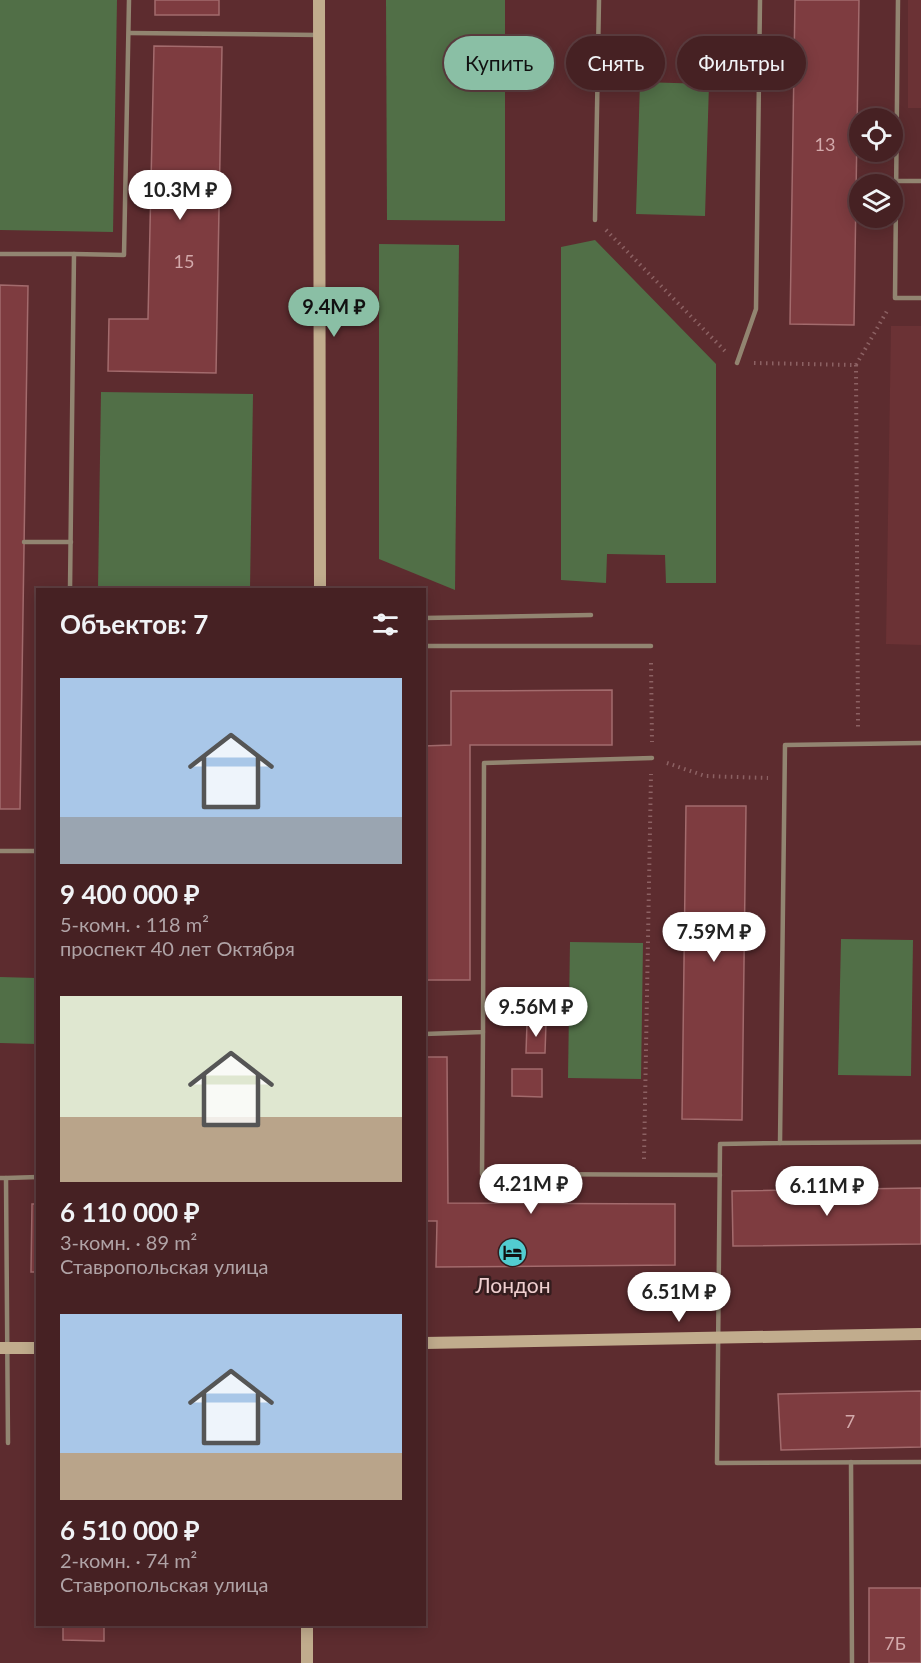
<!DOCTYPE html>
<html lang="ru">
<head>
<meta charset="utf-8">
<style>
  body { margin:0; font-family:Lato,sans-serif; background:#502e30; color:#f1f3f6; height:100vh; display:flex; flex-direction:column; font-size:22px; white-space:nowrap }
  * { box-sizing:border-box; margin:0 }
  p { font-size:20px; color:#b0a3a6 }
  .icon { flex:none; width:33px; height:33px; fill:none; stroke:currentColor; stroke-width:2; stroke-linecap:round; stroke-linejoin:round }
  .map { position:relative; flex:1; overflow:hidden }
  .panel { position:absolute; left:36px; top:588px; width:390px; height:1038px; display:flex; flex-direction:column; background:#462123; border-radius:0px; box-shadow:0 3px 15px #0003,0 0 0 2px #5e3e41 }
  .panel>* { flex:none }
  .hud { position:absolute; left:444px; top:36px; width:387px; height:54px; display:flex; gap:12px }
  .tools { position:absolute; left:849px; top:108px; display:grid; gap:12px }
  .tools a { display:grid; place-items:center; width:54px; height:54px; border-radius:50%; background:#462123; box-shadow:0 3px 15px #0003,0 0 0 2px #5e3e41; font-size:30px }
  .price { position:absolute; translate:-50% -51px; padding:0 14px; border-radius:21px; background:#fff; color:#222; font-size:20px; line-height:39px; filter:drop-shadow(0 2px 3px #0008) }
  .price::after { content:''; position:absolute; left:50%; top:36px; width:18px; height:14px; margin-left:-9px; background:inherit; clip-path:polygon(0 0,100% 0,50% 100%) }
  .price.on { background:#8abfa5; color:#111 }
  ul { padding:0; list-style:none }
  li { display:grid; align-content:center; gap:12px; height:318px; padding:0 24px }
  li span { display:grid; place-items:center; height:186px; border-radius:0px; color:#555 }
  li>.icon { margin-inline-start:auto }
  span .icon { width:108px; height:108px; fill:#fffc; stroke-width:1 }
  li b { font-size:26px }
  h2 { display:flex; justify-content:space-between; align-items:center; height:72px; padding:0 24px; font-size:26px }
  .chip { padding:0 21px; border-radius:27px; background:#462123; box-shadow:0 3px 15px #0003,0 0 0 2px #5e3e41; font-size:21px; line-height:54px }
  .chip.on { background:#8abfa5; color:#111 }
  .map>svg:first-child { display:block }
  .built { fill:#6b3235 }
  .green { fill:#516f47 }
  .building { fill:#7e3c40; stroke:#a36b6d; stroke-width:1.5 }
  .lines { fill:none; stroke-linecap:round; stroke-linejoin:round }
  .path { stroke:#8c6163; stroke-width:4; stroke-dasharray:1.5 4.5; stroke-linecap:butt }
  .lane { stroke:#928571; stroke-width:4.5 }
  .secondary { stroke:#c1ac8d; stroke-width:12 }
  .labels { text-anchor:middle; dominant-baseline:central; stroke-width:5; stroke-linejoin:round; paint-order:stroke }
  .number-label { font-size:18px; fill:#d3aaab }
  .poi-label { font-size:21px; fill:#efcfcf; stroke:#341d1e }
</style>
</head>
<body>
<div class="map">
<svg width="921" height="1663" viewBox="0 0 921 1663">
  <rect width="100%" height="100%" fill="#5d2c2f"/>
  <g class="built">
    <rect x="908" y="0" width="13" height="108"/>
    <path d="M891,326H921V645L886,644Z"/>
  </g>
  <g class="green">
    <path d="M0,0H117L113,232L0,230Z"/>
    <path d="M386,0H505V221L387,220Z"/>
    <path d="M640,82L709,84L705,216L636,214Z"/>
    <path d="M595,240L716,364V583H666L665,555L607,554L606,583L561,580V247Z"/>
    <path d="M379,244L459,245L455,590L379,559Z"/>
    <path d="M101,392L253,394L250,589H98Z"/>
    <path d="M841,939L913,940L911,1076L838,1075Z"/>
    <path d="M570,942L643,943L641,1079L568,1078Z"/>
    <path d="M0,977L37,978V1044L0,1043Z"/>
  </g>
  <g class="building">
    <rect x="155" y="0" width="64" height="15"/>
    <path d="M795,0H859L854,325L790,324Z"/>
    <path d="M154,46L222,47L216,373L108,371L109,319H148Z"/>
    <path d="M0,285L28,286L20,809H0Z"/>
    <path d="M612,690V745H470V980H424V746L451,745V691Z"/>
    <path d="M686,806H746L742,1120L682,1119Z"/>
    <path d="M527,1023H546L545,1053H526Z"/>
    <path d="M424,1057H447L448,1203L675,1204V1265L436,1267L437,1221H424Z"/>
    <path d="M512,1069H542V1097L512,1096Z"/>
    <path d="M921,1188V1244L733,1246L732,1191Z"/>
    <path d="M32,1204H38V1272H31Z"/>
    <path d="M921,1391V1447L781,1450L778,1394Z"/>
    <rect x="869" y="1588" width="52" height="75"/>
    <path d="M63,1624H104V1641L63,1640Z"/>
  </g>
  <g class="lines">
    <g class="path">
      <path d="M606,230L725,351"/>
      <path d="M754,363L856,365L858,727"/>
      <path d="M856,365L887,311"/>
      <path d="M651,663L652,742"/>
      <path d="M667,763L705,776L768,778"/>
      <path d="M644,1159L651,774"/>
    </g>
    <g class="lane">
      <path d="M898,0L895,298H921"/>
      <path d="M129,33L318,35"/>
      <path d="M897,181H921"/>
      <path d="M595,220L599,0"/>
      <path d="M0,254H74L70,590"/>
      <path d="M74,254L124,255L129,0"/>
      <path d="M737,363L756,309L760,0"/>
      <path d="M24,542H71"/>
      <path d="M424,618L591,615"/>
      <path d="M424,646H651"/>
      <path d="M921,743L785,745L780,1143L720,1144L717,1463L921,1462"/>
      <path d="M0,851H38"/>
      <path d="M483,1032L482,1174L720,1175"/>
      <path d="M424,1034L483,1032L484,763L652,758"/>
      <path d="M780,1143L921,1142"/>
      <path d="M0,1178H6L8,1443"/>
      <path d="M6,1178L38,1177"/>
      <path d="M851,1462L852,1663"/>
    </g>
    <g class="secondary">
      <path d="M319,0L320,590"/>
      <path d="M424,1343L921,1334"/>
      <path d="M0,1348H38"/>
      <path d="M307,1663V1624"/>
    </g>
  </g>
  <defs>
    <symbol id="hotel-disc" viewBox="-11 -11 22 22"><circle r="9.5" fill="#52ccd0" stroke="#341d1e"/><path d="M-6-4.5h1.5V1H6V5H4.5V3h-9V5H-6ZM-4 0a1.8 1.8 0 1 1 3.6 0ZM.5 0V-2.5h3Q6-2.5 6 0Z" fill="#111"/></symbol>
  </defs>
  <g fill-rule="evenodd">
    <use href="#hotel-disc" x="496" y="1236" width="33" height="33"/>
  </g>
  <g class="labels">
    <g class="number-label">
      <text x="825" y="144">13</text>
      <text x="184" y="261">15</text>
      <text x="850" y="1421">7</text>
      <text x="895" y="1643">7Б</text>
    </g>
    <g class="poi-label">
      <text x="513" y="1284">Лондон</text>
    </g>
  </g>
</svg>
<div class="tools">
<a><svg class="icon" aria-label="locate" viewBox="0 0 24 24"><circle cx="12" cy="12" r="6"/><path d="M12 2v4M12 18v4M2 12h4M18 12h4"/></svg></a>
<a><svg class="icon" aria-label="layers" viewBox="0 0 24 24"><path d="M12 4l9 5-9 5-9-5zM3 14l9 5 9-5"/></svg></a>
</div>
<b class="price" style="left:180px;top:221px">10.3M ₽</b>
<b class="price on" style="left:334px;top:338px">9.4M ₽</b>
<b class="price" style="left:714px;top:963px">7.59M ₽</b>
<b class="price" style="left:536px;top:1038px">9.56M ₽</b>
<b class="price" style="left:531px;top:1215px">4.21M ₽</b>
<b class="price" style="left:827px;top:1217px">6.11M ₽</b>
<b class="price" style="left:679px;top:1323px">6.51M ₽</b>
<div class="hud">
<a class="chip on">Купить</a>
<a class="chip">Снять</a>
<a class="chip">Фильтры</a>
</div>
<section class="panel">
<h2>Объектов: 7<svg class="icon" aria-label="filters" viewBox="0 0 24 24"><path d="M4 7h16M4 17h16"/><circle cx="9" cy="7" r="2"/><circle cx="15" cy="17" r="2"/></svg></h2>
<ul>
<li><span style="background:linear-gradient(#a9c7e8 75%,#9aa5b1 0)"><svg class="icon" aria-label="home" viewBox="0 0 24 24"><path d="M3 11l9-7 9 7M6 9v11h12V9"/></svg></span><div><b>9 400 000 ₽</b><p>5-комн. · 118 m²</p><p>проспект 40 лет Октября</p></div></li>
<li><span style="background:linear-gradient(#dfe7d0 65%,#b9a48a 0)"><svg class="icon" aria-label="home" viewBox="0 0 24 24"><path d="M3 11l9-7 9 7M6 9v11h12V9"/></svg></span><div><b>6 110 000 ₽</b><p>3-комн. · 89 m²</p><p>Ставропольская улица</p></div></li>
<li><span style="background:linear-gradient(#a9c7e8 75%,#b9a48a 0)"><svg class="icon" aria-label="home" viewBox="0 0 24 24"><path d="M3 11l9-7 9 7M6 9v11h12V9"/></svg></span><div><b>6 510 000 ₽</b><p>2-комн. · 74 m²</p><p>Ставропольская улица</p></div></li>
</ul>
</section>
</div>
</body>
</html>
